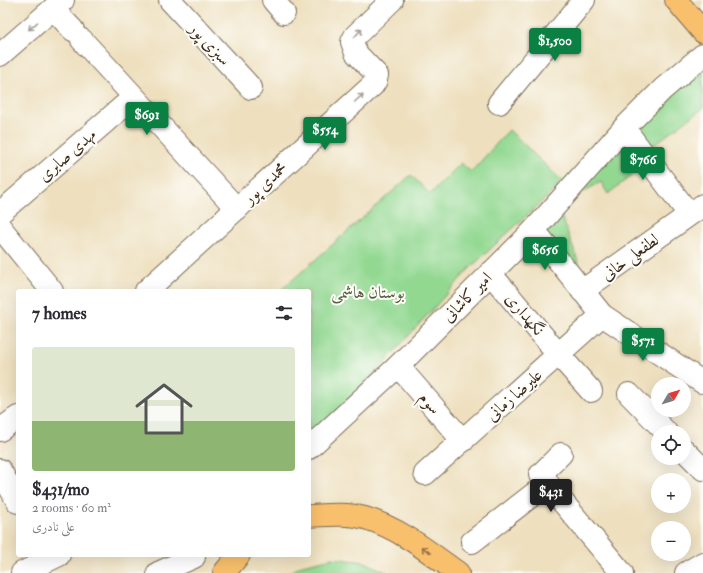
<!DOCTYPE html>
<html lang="en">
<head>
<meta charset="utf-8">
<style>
  body { margin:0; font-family:"IM FELL Double Pica",Amiri,serif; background:#f2f2f3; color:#2b2b33; height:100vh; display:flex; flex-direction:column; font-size:15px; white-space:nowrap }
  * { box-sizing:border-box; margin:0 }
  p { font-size:13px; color:#7c7c81 }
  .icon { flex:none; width:22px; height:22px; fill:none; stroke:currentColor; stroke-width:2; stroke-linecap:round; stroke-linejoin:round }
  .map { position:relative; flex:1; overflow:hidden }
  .side { position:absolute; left:16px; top:289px; width:295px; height:268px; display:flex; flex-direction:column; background:#fff; border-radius:4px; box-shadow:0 4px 16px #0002 }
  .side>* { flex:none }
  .needle { width:26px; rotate:52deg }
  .fabs { position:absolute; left:651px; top:377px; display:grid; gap:8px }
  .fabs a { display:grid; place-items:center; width:40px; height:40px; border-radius:50%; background:#fff; box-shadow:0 4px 16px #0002; font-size:20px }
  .price { position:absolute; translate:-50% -34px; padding:0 9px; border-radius:4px; background:#0b8043; color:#fff; font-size:13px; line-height:26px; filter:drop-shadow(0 1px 2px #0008) }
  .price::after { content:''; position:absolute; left:50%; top:24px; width:12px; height:9px; margin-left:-6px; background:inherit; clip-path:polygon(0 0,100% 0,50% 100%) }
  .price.current { background:#222; color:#fff }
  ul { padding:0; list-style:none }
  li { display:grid; align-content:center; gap:8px; height:212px; padding:0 16px }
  li span { display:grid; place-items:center; height:124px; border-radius:4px; color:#555 }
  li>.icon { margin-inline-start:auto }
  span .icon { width:72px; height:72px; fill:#fffc; stroke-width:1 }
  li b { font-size:17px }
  h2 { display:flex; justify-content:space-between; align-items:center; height:48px; padding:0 16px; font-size:17px }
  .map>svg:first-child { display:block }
  .green { fill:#92d891; stroke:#668158 }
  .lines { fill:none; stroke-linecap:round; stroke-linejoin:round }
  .minor-casing { stroke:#7a6a56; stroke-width:24 }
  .major-casing { stroke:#7a6a56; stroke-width:24 }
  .highway-casing { stroke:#7a6a56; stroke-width:24 }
  .minor { stroke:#fff; stroke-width:22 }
  .major { stroke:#f8bf6c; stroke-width:22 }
  .highway { stroke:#f8bf6c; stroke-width:22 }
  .oneway { stroke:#a79f9a }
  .oneway2 { stroke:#906d41 }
  .labels { text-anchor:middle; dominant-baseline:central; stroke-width:4; stroke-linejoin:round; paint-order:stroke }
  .street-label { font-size:17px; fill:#3b2a1e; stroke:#fdfcf7 }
  .park-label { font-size:17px; fill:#555e40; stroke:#fdfcf7 }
</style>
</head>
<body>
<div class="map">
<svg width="703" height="573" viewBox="0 0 703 573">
  <rect width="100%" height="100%" fill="#fdfcf7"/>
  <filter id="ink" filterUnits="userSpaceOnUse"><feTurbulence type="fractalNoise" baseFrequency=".025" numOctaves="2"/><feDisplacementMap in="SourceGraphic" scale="8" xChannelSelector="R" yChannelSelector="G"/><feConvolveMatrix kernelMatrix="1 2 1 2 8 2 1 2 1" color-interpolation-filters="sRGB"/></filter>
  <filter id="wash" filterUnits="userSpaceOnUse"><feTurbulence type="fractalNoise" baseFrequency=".012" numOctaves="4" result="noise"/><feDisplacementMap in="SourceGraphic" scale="16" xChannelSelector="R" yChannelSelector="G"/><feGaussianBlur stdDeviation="0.9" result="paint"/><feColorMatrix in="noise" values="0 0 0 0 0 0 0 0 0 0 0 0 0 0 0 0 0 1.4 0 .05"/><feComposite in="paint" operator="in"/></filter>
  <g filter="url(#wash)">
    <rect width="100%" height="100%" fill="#eee0bf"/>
    <g class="green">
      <path d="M703,67V108L651,147L634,128Z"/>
      <path d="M509,130L563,182L470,268L365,384L309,436V291H280L411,175L430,194L461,163L471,172Z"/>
      <path d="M624,135L646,164L608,194L601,182L565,202Z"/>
      <path d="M559,209L588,289L539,229Z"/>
      <path d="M333,558L365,562L388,573H289L302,565Z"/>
    </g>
  </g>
  <g filter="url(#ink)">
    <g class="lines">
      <defs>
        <g id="minor">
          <path d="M170,0L251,88"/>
          <path d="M273,0L284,13"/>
          <path d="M53,9L73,30"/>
          <path d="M82,40L237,209"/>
          <path d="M0,55L63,0"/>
          <path d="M499,103L584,0"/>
          <path d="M624,128L689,214"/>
          <path d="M0,213L134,97"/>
          <path d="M0,227L52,291"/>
          <path d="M534,230L602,315L702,382"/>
          <path d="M490,273L559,355L591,391"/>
          <path d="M146,291L373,85L376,80L377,75L356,53L352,42L355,36L392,0"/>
          <path d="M582,291L703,205"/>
          <path d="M398,366L463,441"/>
          <path d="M629,394L666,432"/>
          <path d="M0,430L18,417"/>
          <path d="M309,448L398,366L534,230L624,128L663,89L703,55"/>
          <path d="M684,450L703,469"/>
          <path d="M561,454L540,475L622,573"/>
          <path d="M0,470L18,502"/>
          <path d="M425,474L602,315"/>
          <path d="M472,542L548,483"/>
          <path d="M22,573L59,555"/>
          <path d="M158,573L194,557L192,555"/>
          <path d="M686,573L703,563"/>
        </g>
        <path id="major" d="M676,0L703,32"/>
        <g id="highway">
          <path d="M309,516C327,515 347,513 365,518C399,528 429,552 458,573"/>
          <path d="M224,573L239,555"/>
        </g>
      </defs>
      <use href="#minor" class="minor-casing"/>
      <use href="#major" class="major-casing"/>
      <use href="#highway" class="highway-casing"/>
      <use href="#minor" class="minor"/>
      <use href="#major" class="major"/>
      <use href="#highway" class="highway"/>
    </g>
    <defs><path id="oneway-shaft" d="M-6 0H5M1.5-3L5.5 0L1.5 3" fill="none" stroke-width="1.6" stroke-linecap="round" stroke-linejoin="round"/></defs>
    <g class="oneway">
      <use href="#oneway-shaft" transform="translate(33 26) rotate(139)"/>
      <use href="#oneway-shaft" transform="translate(358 33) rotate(-49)"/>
      <use href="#oneway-shaft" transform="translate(359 98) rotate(-42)"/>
    </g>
    <use class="oneway2" href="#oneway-shaft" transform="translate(426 550) rotate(-146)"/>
  </g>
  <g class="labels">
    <g class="street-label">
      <text transform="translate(210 44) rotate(47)">سبزی پور</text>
      <text transform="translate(67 155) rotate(-41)">مهدی صابری</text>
      <text transform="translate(265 183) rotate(-43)">محمدی پور</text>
      <text transform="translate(630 257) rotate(-36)">لطفعلی خانی</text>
      <text transform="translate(467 297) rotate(-45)">امیر کاشانی</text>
      <text transform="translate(525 314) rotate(50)">نگهداری</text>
      <text transform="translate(514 395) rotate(-42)">علیرضا زمانی</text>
      <text transform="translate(430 403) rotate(49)">سوم</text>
    </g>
    <g class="park-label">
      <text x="368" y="292">بوستان هاشمی</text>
    </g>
  </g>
</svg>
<div class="fabs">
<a><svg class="needle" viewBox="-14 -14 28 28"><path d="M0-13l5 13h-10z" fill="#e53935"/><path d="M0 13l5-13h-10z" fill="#7c7c81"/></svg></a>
<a><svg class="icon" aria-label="locate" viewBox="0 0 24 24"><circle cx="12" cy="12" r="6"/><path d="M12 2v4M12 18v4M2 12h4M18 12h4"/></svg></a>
<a>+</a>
<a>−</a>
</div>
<b class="price" style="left:555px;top:62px">$1,500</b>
<b class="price" style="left:147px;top:136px">$691</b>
<b class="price" style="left:325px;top:151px">$554</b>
<b class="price" style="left:643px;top:181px">$766</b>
<b class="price" style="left:545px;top:271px">$656</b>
<b class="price" style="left:643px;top:362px">$571</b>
<b class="price current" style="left:551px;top:513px">$431</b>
<section class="side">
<h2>7 homes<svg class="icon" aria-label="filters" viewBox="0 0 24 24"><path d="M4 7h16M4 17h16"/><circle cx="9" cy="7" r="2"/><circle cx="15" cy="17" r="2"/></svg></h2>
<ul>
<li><span style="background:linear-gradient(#dfe7d0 60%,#8fb573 0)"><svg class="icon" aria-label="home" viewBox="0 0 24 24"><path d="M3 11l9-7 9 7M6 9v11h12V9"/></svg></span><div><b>$431/mo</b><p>2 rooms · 60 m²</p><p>علی نادری</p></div></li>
</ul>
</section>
</div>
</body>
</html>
